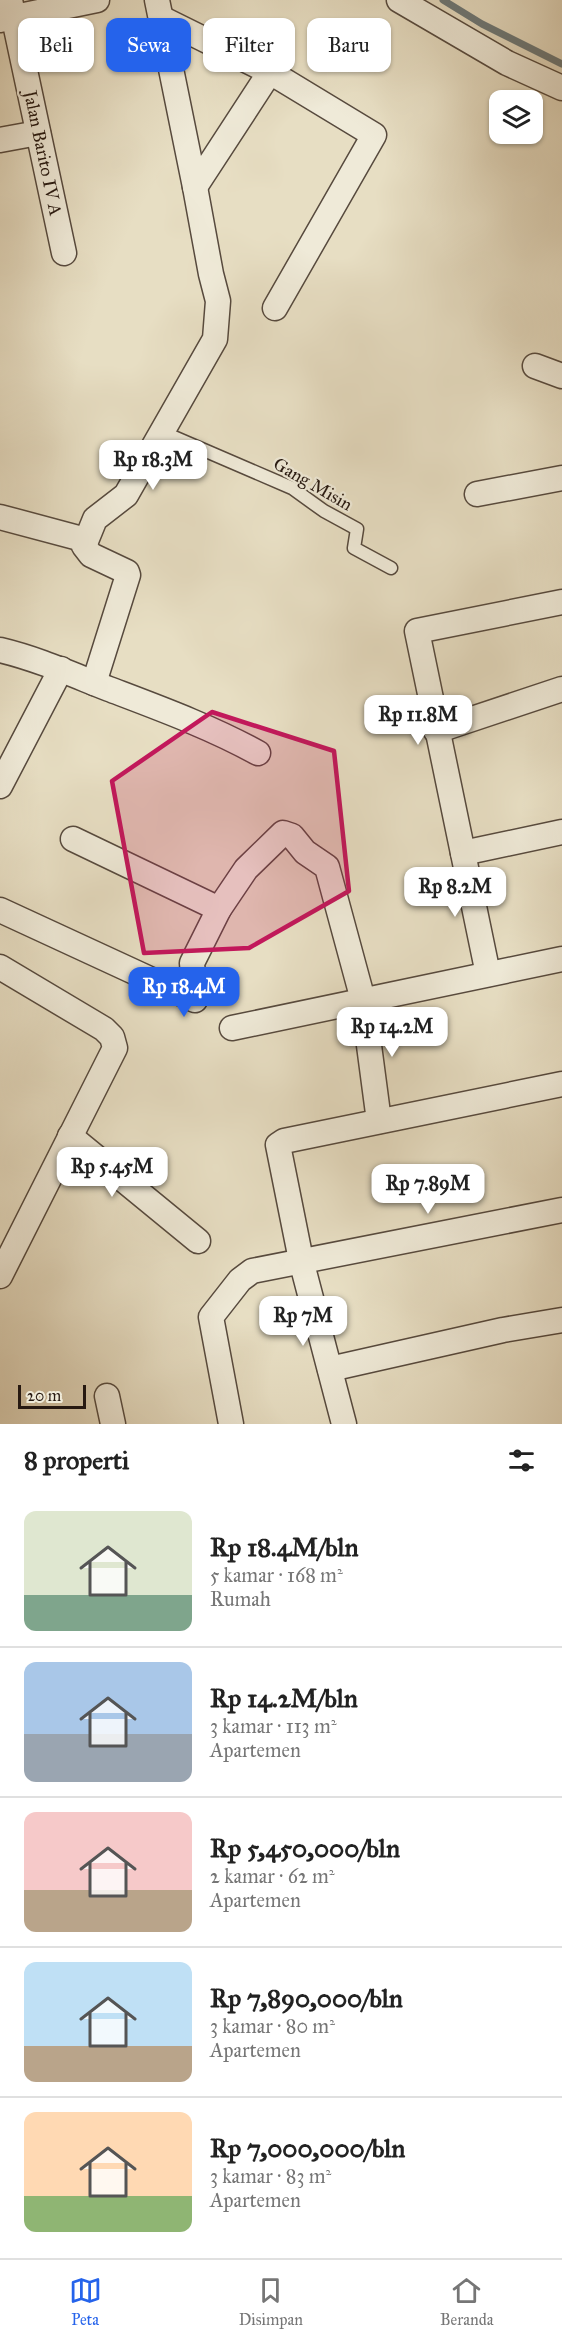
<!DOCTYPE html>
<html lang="id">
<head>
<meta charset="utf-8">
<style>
  body { margin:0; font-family:"IM FELL Great Primer",serif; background:#f2f2f2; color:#222; height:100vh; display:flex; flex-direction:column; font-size:22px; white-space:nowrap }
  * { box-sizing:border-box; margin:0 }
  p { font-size:20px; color:#767676 }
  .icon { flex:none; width:33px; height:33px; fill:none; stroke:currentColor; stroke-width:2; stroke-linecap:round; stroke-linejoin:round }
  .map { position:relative; height:1424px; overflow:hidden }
  .panel { display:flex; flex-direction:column; background:#fff; flex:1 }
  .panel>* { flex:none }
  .hud { position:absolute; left:18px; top:18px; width:526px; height:54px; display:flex; gap:12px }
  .fabs { position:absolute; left:489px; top:90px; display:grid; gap:12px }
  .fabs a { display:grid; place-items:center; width:54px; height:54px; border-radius:12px; background:#fff; box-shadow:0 2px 4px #0004; font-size:30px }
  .scale { position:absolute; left:18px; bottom:15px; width:68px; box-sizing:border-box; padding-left:6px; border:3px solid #271911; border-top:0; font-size:16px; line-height:21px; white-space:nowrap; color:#271911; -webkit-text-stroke:4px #efead8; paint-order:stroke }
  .price { position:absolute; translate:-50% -51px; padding:0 14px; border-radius:12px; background:#fff; color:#222; font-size:20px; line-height:39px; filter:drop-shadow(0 2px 3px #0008) }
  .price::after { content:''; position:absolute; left:50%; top:36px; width:18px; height:14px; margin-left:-9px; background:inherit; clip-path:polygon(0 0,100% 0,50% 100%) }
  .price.active { background:#2563eb; color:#fff }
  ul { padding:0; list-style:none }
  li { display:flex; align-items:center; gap:18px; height:150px; padding:0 24px }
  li+li { border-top:2px solid #e0e0e0 }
  li span { display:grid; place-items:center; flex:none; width:168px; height:120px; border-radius:12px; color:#555 }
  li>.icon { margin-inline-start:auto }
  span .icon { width:72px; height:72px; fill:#fffc; stroke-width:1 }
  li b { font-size:26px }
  h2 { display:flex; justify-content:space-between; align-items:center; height:72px; padding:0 24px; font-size:26px }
  .chip { padding:0 21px; border-radius:12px; background:#fff; box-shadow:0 2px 4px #0004; font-size:21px; line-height:54px }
  .chip.active { background:#2563eb; color:#fff }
  .tab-bar { display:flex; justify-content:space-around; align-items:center; height:84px; border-top:2px solid #e0e0e0; background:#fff; font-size:16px; color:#767676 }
  .tab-bar a { display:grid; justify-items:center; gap:3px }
  .tab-bar .active { color:#2563eb }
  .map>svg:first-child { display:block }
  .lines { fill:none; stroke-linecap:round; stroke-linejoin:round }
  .stream { stroke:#6d7979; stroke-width:7 }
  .service-casing { stroke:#574a3e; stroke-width:15 }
  .minor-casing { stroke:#574a3e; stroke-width:27 }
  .service { stroke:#efead8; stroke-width:12 }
  .minor { stroke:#efead8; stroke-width:24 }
  .marked { fill:#c2185b; fill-opacity:0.2; stroke:#c2185b; stroke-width:4.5; stroke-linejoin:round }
  .labels { text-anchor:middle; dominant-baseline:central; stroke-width:4.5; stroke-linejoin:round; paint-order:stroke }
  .street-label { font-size:18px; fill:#271911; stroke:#efead8 }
</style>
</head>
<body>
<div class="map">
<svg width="562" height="1424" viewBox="0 0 562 1424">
  <rect width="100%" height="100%" fill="#e7dec3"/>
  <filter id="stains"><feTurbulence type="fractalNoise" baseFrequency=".00333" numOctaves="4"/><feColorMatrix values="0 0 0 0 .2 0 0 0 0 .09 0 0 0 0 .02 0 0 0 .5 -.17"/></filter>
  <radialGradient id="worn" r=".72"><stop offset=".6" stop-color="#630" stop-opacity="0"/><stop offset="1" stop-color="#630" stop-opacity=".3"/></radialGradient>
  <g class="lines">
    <path class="stream" d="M443,0L482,24L562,64"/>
    <defs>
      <path id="service" d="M162,432L292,488L324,511L357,529L354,548L391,568"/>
      <g id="minor">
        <path d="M10,0L64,253"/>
        <path d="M399,0L507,63L562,88"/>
        <path d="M161,18L270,72L374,135L275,308"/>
        <path d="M0,20L97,0"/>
        <path d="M0,140L38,133"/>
        <path d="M195,187L270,72"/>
        <path d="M535,366L562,376"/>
        <path d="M477,494L562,478"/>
        <path d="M0,517L86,540"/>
        <path d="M0,650C38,659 73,675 109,689C159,708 211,727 258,753"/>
        <path d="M94,683L128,575L127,572L91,555L84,546L95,519L126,495L215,339L218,301L211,274L195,187L157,0"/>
        <path d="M436,731L562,689"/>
        <path d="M0,786L61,669"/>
        <path d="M73,839L219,909"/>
        <path d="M463,853L562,832"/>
        <path d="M0,910L195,1000L192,963L219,909L246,869L283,833L292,836L305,852L327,867L363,1000L379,1121"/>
        <path d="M0,967L104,1029L112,1037L115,1048L0,1276"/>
        <path d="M488,974L417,631L562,602"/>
        <path d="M232,1028L562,959"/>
        <path d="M70,1136L198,1241"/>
        <path d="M330,1369L503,1330L562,1320"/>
        <path d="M107,1396L113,1424"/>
        <path d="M231,1424L211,1317L240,1280L252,1271L562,1210"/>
        <path d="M344,1424L301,1260L278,1145L284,1141L562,1084"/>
      </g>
    </defs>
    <use href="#service" class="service-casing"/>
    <use href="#minor" class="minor-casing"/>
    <use href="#service" class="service"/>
    <use href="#minor" class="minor"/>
  </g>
  <path class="marked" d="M212,712L334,751L349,891L249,948L144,953L112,781Z"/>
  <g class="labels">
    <g class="street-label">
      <text transform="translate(43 153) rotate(78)">Jalan Barito IV A</text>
      <text transform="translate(313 484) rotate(30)">Gang Misin</text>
    </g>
  </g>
  <rect width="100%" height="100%" filter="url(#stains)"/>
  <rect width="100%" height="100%" fill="url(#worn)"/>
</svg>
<div class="fabs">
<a><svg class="icon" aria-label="layers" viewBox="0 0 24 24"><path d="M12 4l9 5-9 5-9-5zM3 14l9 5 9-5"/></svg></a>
</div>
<div class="scale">20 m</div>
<b class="price" style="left:153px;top:491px">Rp 18.3M</b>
<b class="price" style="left:418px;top:746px">Rp 11.8M</b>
<b class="price" style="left:455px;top:918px">Rp 8.2M</b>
<b class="price active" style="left:184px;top:1018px">Rp 18.4M</b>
<b class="price" style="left:392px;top:1058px">Rp 14.2M</b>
<b class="price" style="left:112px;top:1198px">Rp 5.45M</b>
<b class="price" style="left:428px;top:1215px">Rp 7.89M</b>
<b class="price" style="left:303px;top:1347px">Rp 7M</b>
<div class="hud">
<a class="chip">Beli</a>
<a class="chip active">Sewa</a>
<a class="chip">Filter</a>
<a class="chip">Baru</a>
</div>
</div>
<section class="panel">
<h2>8 properti<svg class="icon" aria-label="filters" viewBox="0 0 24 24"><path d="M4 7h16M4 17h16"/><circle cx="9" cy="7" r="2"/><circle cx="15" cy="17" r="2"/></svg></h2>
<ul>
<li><span style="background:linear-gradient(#dfe7d0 70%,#7fa58c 0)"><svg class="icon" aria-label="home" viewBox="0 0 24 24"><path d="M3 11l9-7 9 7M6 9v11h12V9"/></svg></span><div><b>Rp 18.4M/bln</b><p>5 kamar · 168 m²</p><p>Rumah</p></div></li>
<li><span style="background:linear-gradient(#a9c7e8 60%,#9aa5b1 0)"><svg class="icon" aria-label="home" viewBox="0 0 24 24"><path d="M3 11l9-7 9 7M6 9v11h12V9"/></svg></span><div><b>Rp 14.2M/bln</b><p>3 kamar · 113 m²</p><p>Apartemen</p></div></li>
<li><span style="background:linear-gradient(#f6c9c9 65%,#b9a48a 0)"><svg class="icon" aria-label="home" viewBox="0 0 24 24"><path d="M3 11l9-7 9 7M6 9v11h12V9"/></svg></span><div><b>Rp 5,450,000/bln</b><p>2 kamar · 62 m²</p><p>Apartemen</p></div></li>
<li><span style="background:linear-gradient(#bfe0f5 70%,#b9a48a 0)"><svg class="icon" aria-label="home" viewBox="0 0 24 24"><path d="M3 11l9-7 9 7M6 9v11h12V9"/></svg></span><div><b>Rp 7,890,000/bln</b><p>3 kamar · 80 m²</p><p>Apartemen</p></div></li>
<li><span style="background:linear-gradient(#ffd9b3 70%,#8fb573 0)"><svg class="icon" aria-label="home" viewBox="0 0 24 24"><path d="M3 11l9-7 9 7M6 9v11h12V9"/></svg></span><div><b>Rp 7,000,000/bln</b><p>3 kamar · 83 m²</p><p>Apartemen</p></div></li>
</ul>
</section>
<nav class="tab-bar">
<a class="active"><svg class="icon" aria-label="map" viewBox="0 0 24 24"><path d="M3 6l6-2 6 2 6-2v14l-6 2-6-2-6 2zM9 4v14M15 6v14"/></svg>Peta</a>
<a><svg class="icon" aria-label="saved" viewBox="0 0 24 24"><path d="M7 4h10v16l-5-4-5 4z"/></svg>Disimpan</a>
<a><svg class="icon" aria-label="home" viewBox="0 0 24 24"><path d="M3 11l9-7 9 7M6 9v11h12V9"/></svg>Beranda</a>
</nav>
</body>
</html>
